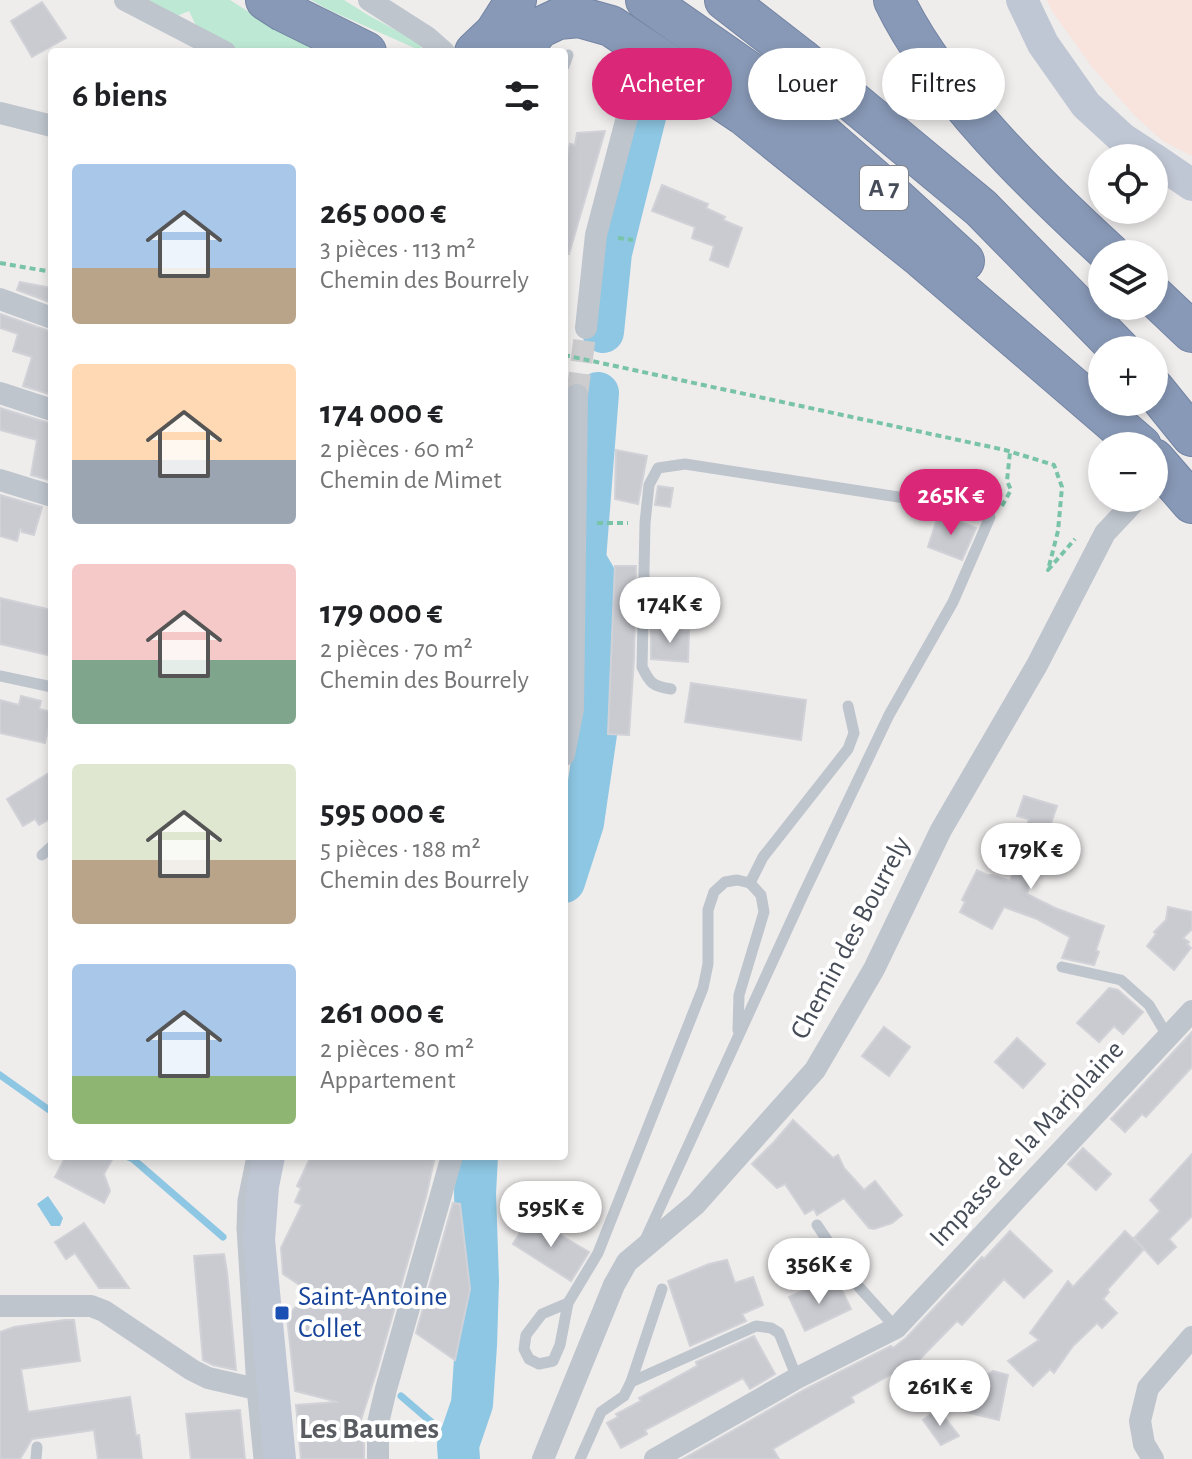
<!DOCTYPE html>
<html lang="fr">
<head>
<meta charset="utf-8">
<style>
  body { margin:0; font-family:"Alegreya Sans",sans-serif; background:#f2f2f2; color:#202124; height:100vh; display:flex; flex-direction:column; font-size:30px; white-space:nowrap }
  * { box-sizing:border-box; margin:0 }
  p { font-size:26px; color:#757577 }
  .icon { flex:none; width:44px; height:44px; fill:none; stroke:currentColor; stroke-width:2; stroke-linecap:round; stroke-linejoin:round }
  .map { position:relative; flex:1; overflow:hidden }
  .drawer { position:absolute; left:48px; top:48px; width:520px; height:1112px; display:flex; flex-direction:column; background:#fff; border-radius:8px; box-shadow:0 4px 12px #0003 }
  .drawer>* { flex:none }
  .hud { position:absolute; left:592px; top:48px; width:480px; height:72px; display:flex; gap:16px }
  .buttons { position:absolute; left:1088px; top:144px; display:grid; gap:16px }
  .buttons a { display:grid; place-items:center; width:80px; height:80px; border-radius:50%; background:#fff; box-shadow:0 4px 12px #0003; font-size:40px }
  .price { position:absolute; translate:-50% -68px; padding:0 18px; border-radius:28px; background:#fff; color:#222; font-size:26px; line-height:52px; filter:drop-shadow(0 2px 4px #0008) }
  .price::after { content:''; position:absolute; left:50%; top:48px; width:24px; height:18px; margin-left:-12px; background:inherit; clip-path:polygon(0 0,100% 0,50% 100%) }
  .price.current { background:#db2777; color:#fff }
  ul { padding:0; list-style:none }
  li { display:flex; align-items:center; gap:24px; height:200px; padding:0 24px }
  li span { display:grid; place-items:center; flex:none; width:224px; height:160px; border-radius:8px; color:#555 }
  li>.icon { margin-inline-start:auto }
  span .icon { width:96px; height:96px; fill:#fffc; stroke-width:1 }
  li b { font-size:34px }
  h2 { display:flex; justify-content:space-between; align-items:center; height:96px; padding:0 24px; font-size:34px }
  .pill { padding:0 28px; border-radius:36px; background:#fff; box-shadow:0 4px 12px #0003; font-size:28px; line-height:72px }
  .pill.current { background:#db2777; color:#fff }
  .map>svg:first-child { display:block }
  .medical { fill:#f8e3dd }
  .green { fill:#bde9d4 }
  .water { fill:#8ec7e3 }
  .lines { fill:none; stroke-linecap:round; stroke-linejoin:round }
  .stream { stroke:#8ec7e3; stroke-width:7 }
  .river { stroke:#8ec7e3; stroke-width:42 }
  .building { fill:#cacbd1; stroke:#d1d2d7; stroke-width:2 }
  .street-tunnel { stroke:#cdccce; stroke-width:22; stroke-dasharray:22 11; stroke-linecap:butt }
  .highway-casing { stroke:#7384a3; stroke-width:42 }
  .path { stroke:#79c4a8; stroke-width:4; stroke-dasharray:6 4; stroke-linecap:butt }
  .lane { stroke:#bec5cd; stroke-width:11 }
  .street { stroke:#bec5cd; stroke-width:22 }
  .secondary { stroke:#c0c7d4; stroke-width:32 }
  .highway { stroke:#8899b7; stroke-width:40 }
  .transit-dot { fill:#1a4fb4; stroke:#fff; stroke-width:3 }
  .labels { text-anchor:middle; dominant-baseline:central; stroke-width:8; stroke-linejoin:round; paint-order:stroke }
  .shield { fill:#fff; stroke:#7e828a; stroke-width:2 }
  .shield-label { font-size:26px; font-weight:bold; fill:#464d58 }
  .street-label { font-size:28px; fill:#464d58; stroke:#fff }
  .transit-label { font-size:28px; fill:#164399; stroke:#fff; text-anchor:start }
  .neighbourhood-label { font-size:30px; font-weight:bold; fill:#595c60; stroke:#fff }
</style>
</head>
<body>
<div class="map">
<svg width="1192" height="1459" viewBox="0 0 1192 1459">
  <rect width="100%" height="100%" fill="#efecec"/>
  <path class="medical" d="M1047,0H1192V156L1163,141L1135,116L1092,67L1052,11Z"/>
  <g class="green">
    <path d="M139,0H230L274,28L320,52H236L200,34L189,11L170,19Z"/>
    <path d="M311,0H344L368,15L423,45L419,50L329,10Z"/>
  </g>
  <path class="water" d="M48,1196L63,1218L60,1226H51L37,1204Z"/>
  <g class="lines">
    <g class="stream">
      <path d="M0,1075L52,1112"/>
      <path d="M126,1156L133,1159L223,1237"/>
      <path d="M401,1396L458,1445"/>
    </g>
    <g class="river">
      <path d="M603,332L611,253L657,69"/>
      <path d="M564,882L583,823L596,734L595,577L585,560L598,393"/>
      <path d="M459,1459L458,1445L472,1404L476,1345L478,1281L475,1193L477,1156"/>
    </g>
  </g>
  <g class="building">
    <path d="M42,2L66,38L32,57L11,21Z"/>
    <path d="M605,131L569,254L564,253V167L570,144L575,145L577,133Z"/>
    <path d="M662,185L708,204L706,208L725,217L723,220L742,228L728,267L710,260L714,246L692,238L695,227L652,211Z"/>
    <path d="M20,282L52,288V303L17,290Z"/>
    <path d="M0,314L52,332V395L23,386L32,357L13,351L18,334L0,328Z"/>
    <path d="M0,408L52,424V481L31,475L37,440L0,430Z"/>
    <path d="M616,450L647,456L638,504L615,499Z"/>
    <path d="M658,486L673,488L670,507L655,505Z"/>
    <path d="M0,495L42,507L34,535L22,532V530L20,529L17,541L0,536Z"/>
    <path d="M939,513L976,528L962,560L928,547Z"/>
    <path d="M615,566H636L634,658L629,735L608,734Z"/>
    <path d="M0,598L52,610V656L0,644Z"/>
    <path d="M651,630L689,631L688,662L651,659Z"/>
    <path d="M691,683L806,700L801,740L685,722Z"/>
    <path d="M21,696L41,701L39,709L52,712L45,743L0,733V700L19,705Z"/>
    <path d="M52,771V818L39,825L35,819L23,826L7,799Z"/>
    <path d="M1024,796L1057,806L1027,894L1055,908L1104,926L1096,950L1099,952L1094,965L1062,958L1070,937L1037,919L1004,907L992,929L960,912L965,902L962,900L977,870L987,875H992L1010,881L1029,830L1025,831L1029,819L1017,816Z"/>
    <path d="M1168,907L1192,912V929L1183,938L1189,942L1187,944L1191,948L1174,970L1147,946L1156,934L1154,932L1166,920Z"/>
    <path d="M1109,988L1118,990L1143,1012L1123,1034L1114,1026L1099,1042L1077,1023Z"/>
    <path d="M884,1027L910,1047L889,1076L862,1056Z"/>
    <path d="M1192,1032V1067L1146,1117L1142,1114L1125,1132L1111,1119Z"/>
    <path d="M1017,1038L1045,1064L1023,1088L995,1062Z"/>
    <path d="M793,1120L833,1158L838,1155L844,1168L864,1190L875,1181L902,1215L892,1223L874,1229L869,1228L844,1198L817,1215L814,1209L805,1214L785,1184L777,1188L752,1164L774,1142Z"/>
    <path d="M1083,1148L1111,1174L1096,1190L1068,1164Z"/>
    <path d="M1192,1154V1216L1169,1239L1176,1247L1158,1264L1134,1238L1160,1211L1150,1200Z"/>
    <path d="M66,1156H114L104,1174L110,1191L104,1203L55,1177Z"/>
    <path d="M311,1156H435L426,1197L377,1370L360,1423L364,1444V1459H301L296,1405L338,1402L295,1391L287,1316L310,1292L283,1274L281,1248L302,1205L295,1202L301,1188L297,1186Z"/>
    <path d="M453,1203L460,1204L470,1289L455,1360L416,1333Z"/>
    <path d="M530,1217L589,1252L571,1281L513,1244Z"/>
    <path d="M84,1223L129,1288H99L75,1253L66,1259L55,1242Z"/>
    <path d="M1010,1231L1052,1271L1024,1298L1004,1279L962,1325L957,1321L901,1378L897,1371L851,1397L854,1402L773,1449L779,1459H683L804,1390L891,1346L893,1348L906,1338L982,1257L984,1259Z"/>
    <path d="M1125,1231L1144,1249L1107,1290L1109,1292L1103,1299L1117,1313L1102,1328L1097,1323L1073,1346L1054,1373L1050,1369L1033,1386L1008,1361L1039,1340L1030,1333L1068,1281L1073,1287Z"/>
    <path d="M224,1254L227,1272L236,1370L213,1365L203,1360L194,1256Z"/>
    <path d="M727,1260L735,1283L753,1277L763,1305L742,1314L746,1321L690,1346L668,1281L709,1264Z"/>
    <path d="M839,1284L851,1309L805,1331L789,1297L812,1287L815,1294Z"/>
    <path d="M65,1320H74L80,1361L21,1369L28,1412L130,1397L136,1436L139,1435L142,1459H98L94,1430L32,1439L20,1459H0V1332L14,1327Z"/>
    <path d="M754,1336L775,1374L750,1389L743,1378L645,1430L647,1434L621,1448L607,1423L618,1417L616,1414L641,1401L639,1398L697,1366L696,1362Z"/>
    <path d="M993,1371L1008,1375L999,1420L961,1411L965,1390Z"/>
    <path d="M938,1409L959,1436L941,1445L923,1420Z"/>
    <path d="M240,1410L245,1459H191L186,1414Z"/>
  </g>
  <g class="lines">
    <path class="street-tunnel" d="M577,395L586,328"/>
    <defs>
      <g id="highway">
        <path d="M266,0L283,11L366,52"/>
        <path d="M646,0L759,79L891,194L964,261"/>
        <path d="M725,0L800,58L981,208L1120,350"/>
        <path d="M894,0C939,93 1034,184 1110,254"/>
        <path d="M475,52L495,33L516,0"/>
        <path d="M520,52L539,28L558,19L579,17L611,26L744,115L922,258L1141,446"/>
        <path d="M1154,296L1192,332"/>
        <path d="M1154,389L1192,436"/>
        <path d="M1154,459L1192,503"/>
      </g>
    </defs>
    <use href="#highway" class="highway-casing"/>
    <g class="path">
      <path d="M618,238L633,240"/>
      <path d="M0,263L52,272"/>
      <path d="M564,355L1005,450L1054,465L1062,487L1058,531L1048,570L1075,539"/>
      <path d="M1002,506L1011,490L1007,481L1010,452"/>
      <path d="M597,523H628"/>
    </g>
    <g class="lane">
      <path d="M564,66L568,55"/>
      <path d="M0,676L52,687"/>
      <path d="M42,855L52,846"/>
      <path d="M750,883L763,857L848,749L854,733L848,706"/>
      <path d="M1062,967L1121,980L1149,1005L1168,1037"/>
      <path d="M252,1156L243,1200L242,1228L252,1388L259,1459"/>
      <path d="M817,1225L859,1287L896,1328"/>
      <path d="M645,1240L803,895L889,715L953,602L990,517L937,503L685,464L658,468L649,485L645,523L642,667C650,683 652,686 671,689"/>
      <path d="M568,1303L560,1345L553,1361L539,1364L529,1359L524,1349L526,1335L542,1314L568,1303L598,1253L703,988L708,964V910L714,892L725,882L737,880L750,883L761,895L764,912L739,995L738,1030"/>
      <path d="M631,1382L756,1326L771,1328L779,1333L797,1378"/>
      <path d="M36,1459L37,1447"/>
      <path d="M580,1459L601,1412L624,1396L631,1382L662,1289"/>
    </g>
    <g class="street">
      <path d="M125,0L225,52"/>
      <path d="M369,0L427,37L444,52"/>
      <path d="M0,113L52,126"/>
      <path d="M0,299L52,318"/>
      <path d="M586,328L596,235L642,60"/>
      <path d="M0,393L52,410"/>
      <path d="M0,480L52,496"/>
      <path d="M564,755L573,709L577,395"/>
      <path d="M0,1306H91L104,1311L192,1370L208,1378L252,1388H272"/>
      <path d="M378,1459V1423L386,1389L452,1156"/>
      <path d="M543,1459L614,1285L627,1262L696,1204L815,1070L874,969L941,830L1037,665L1105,533L1136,500"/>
      <path d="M655,1459L797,1378L896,1328L1192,1011"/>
      <path d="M1153,1459L1144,1444L1140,1421L1148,1388L1192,1337"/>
    </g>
    <g class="secondary">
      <path d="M1022,0L1043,44L1086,105L1123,139L1152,158"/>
      <path d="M1154,159L1192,185"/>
      <path d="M269,1156L263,1186L259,1240L280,1459"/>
    </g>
    <use href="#highway" class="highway"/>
  </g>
  <rect class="transit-dot" x="274" y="1305" width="16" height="16" rx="4"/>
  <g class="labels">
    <rect class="shield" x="860" y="166" width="48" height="44" rx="6"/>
    <g class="shield-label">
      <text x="884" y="188">A 7</text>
    </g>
    <g class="street-label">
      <text transform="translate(851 938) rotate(-62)">Chemin des Bourrely</text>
      <text transform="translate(1027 1144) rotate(-47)">Impasse de la Marjolaine</text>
    </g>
    <g class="transit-label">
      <text x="298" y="1297">Saint-Antoine<tspan x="298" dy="32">Collet</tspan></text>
    </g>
    <g class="neighbourhood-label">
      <text x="369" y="1429">Les Baumes</text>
    </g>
  </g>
</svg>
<div class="buttons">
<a><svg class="icon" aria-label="locate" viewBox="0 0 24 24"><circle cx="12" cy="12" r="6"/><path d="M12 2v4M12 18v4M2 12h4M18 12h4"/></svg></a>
<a><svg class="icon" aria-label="layers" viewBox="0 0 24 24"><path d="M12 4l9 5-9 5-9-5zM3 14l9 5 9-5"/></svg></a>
<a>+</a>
<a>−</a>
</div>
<b class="price current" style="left:951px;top:537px">265K €</b>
<b class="price" style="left:670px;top:645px">174K €</b>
<b class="price" style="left:1031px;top:891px">179K €</b>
<b class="price" style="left:551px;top:1249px">595K €</b>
<b class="price" style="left:819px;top:1306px">356K €</b>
<b class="price" style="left:940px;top:1428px">261K €</b>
<div class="hud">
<a class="pill current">Acheter</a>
<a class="pill">Louer</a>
<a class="pill">Filtres</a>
</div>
<section class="drawer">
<h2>6 biens<svg class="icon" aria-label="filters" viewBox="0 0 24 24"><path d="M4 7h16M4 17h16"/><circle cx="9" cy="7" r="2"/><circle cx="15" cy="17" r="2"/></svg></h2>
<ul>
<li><span style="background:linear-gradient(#a9c7e8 65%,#b9a48a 0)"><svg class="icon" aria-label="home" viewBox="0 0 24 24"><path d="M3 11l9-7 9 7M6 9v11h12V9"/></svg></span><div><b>265 000 €</b><p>3 pièces · 113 m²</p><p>Chemin des Bourrely</p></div></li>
<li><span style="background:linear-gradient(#ffd9b3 60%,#9aa5b1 0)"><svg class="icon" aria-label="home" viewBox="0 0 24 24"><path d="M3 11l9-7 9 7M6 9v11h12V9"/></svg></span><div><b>174 000 €</b><p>2 pièces · 60 m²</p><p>Chemin de Mimet</p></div></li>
<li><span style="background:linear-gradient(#f6c9c9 60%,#7fa58c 0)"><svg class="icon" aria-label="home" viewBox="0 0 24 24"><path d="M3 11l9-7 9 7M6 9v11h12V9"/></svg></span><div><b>179 000 €</b><p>2 pièces · 70 m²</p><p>Chemin des Bourrely</p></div></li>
<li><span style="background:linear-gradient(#dfe7d0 60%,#b9a48a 0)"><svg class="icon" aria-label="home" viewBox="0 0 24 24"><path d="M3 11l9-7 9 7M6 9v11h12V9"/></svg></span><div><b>595 000 €</b><p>5 pièces · 188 m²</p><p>Chemin des Bourrely</p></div></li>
<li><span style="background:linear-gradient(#a9c7e8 70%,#8fb573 0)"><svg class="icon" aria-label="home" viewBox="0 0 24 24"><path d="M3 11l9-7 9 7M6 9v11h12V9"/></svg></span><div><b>261 000 €</b><p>2 pièces · 80 m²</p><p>Appartement</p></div></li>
</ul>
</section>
</div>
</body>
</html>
